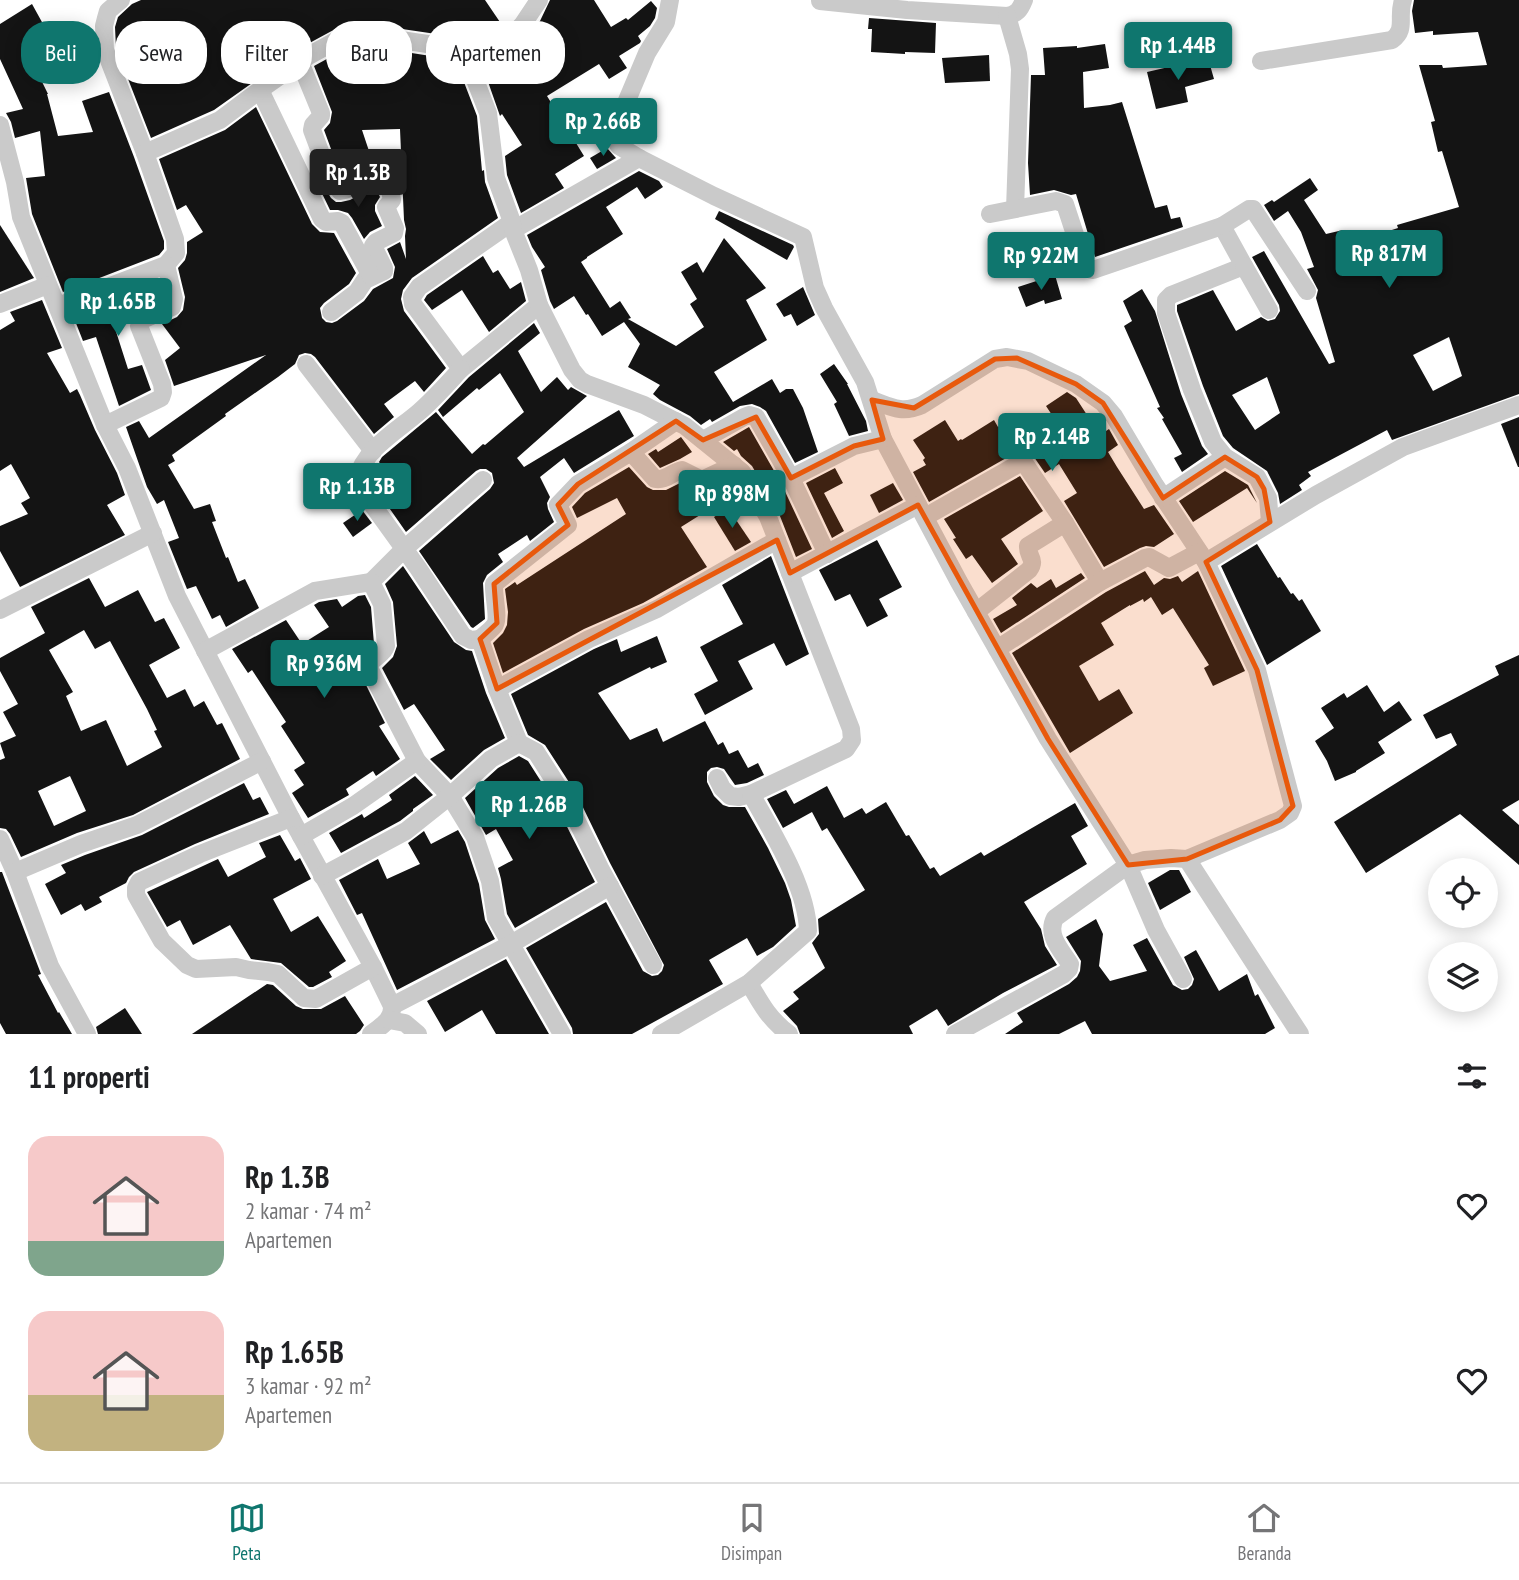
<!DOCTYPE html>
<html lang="id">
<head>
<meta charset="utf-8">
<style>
  body { margin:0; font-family:"PT Sans Narrow",sans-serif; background:#f2f2f2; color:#202124; height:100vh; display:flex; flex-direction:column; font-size:26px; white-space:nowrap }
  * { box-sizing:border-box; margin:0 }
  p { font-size:23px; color:#757577 }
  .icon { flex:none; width:38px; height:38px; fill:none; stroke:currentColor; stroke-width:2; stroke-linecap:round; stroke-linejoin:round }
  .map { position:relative; height:1034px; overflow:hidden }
  .panel { display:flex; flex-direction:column; background:#fff; flex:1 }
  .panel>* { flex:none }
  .hud { position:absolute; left:21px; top:21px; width:700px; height:63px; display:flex; gap:14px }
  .buttons { position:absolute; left:1428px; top:858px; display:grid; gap:14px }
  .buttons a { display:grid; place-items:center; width:70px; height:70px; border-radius:50%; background:#fff; box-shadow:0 4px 18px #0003; font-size:35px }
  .price { position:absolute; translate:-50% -60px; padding:0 16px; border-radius:7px; background:#0f766e; color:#fff; font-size:23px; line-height:46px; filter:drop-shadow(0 2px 4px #0008) }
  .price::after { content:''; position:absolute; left:50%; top:42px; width:21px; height:16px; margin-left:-10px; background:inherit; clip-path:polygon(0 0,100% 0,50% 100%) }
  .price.on { background:#222; color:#fff }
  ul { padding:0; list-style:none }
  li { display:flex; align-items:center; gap:21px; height:175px; padding:0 28px }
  li span { display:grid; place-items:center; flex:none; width:196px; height:140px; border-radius:21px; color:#555 }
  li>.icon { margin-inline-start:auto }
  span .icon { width:84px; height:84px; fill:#fffc; stroke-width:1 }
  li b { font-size:30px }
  h2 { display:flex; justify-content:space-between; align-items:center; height:84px; padding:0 28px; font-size:30px }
  .pill { padding:0 24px; border-radius:28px; background:#fff; box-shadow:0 4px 18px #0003; font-size:24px; line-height:63px }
  .pill.on { background:#0f766e; color:#fff }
  .tab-bar { display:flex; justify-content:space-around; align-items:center; height:98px; border-top:2px solid #e0e0e0; background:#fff; font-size:19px; color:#757577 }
  .tab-bar a { display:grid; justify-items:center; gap:4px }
  .tab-bar .on { color:#0f766e }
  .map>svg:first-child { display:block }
  .building { fill:#141414; fill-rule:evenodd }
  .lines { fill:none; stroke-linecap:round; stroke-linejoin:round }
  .street { stroke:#cacaca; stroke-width:18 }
  .marked { fill:#e8590c; fill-opacity:0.2; stroke:#e8590c; stroke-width:5; stroke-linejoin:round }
</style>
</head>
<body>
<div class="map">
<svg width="1519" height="1034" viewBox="0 0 1519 1034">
  <rect width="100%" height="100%" fill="#fff"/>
  <g class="building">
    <path d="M141,0H485L504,28L493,40L475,55L463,45L443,35L368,24L339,27L304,46L214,110L151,138L116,48L115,27L118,17L132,4Z"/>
    <path d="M550,0H594L611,27L626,18L628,20L651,1L657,8L655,18L650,26L638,36L641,41L640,43L619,56L627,68L609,79L599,64L547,96L584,156L555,174L564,188L521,213L507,175L505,156L522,145L502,114L500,116L486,76L508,57L531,32L540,21Z"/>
    <path d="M1414,0H1519V394L1392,440L1387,430L1308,472L1311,476L1299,485L1302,490L1280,504L1278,493L1267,471L1233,448L1223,436L1203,386L1177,311V305L1213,290L1236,331L1261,317L1268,321L1275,319L1280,311L1279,305L1252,257L1264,251L1329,364L1335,362L1316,298L1318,290L1307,269L1314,267L1301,232L1288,211L1274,221L1264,205L1272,200L1274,202L1310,178L1318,190L1304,200L1326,234L1343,230L1346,245L1398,228L1397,225L1459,207L1442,151L1438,152L1431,122L1435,121L1419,65H1442L1443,68L1487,65L1478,32L1433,35V31L1415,33L1412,11ZM1449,337L1462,376L1433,391L1413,355ZM1267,377L1280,413L1255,430L1232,395Z"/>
    <path d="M32,4L48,33L24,45L48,94H47L58,136L93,132L82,101L109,92L134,157L164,241V249L159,255L63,292L32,214L26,178L45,176L40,131L15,138L11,122L6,113L23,109L0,59V24Z"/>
    <path d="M869,18L936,23L935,53L905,52V54L871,52L872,29H868Z"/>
    <path d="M1105,44L1109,68L1083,72L1084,108L1110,105L1122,102L1155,208L1167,205L1171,219L1180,217L1183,227L1095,257L1076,194L1071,195L1054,190L1030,195L1028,163L1031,75H1045L1043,48L1077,46V48Z"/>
    <path d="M367,46L437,57L456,69L462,77L477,116L482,171L484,170L485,182L498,218L412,278L403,290L401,299L404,311L446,368L424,392L415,381L384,404L394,417L374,434L315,357L311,354L305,353L299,355L295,364L278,377L225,414L226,416L172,455L175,461L168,465L194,509L210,504L216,521L212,522L226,558L228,557L238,582L245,579L259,608L226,627L220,615L212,619L196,586L187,589L168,542L179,538L164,500L157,504L147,487L126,427L139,421L149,438L266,355L174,386L165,360L180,348L162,324L177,317L183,310L185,297L178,268L185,260L187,253V242L203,232L186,205L177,210L159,159L225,130L256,107L312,224L320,232L334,233L356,273L349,284L324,303L320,308L322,318L326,322L332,323L337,321L364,301L373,289L393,278L395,267L387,249L400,242L406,259L405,236L406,229L404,220L400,129L362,130L373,163L345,177L334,157L324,130L330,123L332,112L314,66L345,49Z"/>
    <path d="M989,55L990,81L945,83L942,58Z"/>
    <path d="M1208,58L1214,79L1185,87L1188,102L1156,109L1147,72Z"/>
    <path d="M607,148L616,158L597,169L590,158Z"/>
    <path d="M639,171L659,181L663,187L645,199L637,187L606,207L623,234L587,257V258L581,262L610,308L620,301L631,318L628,319L676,346L704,327L690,304L697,299L681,272L697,262L703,273L724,238L766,288L746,300L767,340L714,372L733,402L772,379L780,393L786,389H793L803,408L818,452L795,463L766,411L760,407L752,404L740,406L712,422L710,419L701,425L690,416L660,400L653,394L660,385L628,367L640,344L624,322L602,336L588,314L586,315L574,296L554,309L550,301L541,270L545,267L532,247L527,235Z"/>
    <path d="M322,183L331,198L336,202H341L350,200L375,187L380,197L375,205V211L382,226L370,232L364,239L352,218L348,213L338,210H330L318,185Z"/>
    <path d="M719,211L793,245L794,247L787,260L715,219Z"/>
    <path d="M0,225L34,278L0,292Z"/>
    <path d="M483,256L493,273L498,270L510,289L521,282L526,301L489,332L462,290L432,310L424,300L427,295Z"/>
    <path d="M1055,275L1062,299L1045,304L1044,300L1026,307L1018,287Z"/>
    <path d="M158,280L162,299L136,311L112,319L128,369L142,365L151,390L119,406L96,337L83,341L72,313Z"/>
    <path d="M803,287L815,315L797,326L791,314L784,317L776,304Z"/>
    <path d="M1142,289L1155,311L1181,394L1202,446L1208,454L1182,472L1174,458L1182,454L1162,419L1164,418L1157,408L1160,407L1124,326L1132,321L1123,301Z"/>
    <path d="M42,300L62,348L47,353L70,393L77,389L80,395L95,430L117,473L125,495L107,505L125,535L20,587L0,551V526L28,514L21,503L30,498L11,464L0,471V330L15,321L10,312Z"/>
    <path d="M534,323L540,333L518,351L541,392L557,377L568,390L571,387L587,396L517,458L524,467L619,410L634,436L574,473L564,458L540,477L550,497L547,503L548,509L554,522L530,541L527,535L498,554L503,562L487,575L483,583L485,619L473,628L471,627L419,551L490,489L494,483L492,473L486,469H480L476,471L406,532L369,479L372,472L381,465L379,462L382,457L436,412L472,454L483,444L485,445L524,412L500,373L479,390L477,388L443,417L438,410L469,377Z"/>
    <path d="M834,364L848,384H847L866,421L868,431L849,436L834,404L837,402L820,374Z"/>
    <path d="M1067,392L1076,398L1100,435L1109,429L1118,445L1108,452L1117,467L1144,509L1154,505L1174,534L1154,547L1146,546L1140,548L1104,567L1064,501L1077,493L1059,464L1045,473L1034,457L1027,453H1015L929,502L913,472L926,465L923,460L925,458L913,440L945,420L958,441L961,439L962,440L994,420L998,427L1014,416L1025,433L1052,415L1046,406Z"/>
    <path d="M1519,417V467H1518L1501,424Z"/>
    <path d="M749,427L781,483L812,549L796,557L778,511L752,466L741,456L737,449L734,451L723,442Z"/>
    <path d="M681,437L692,452L680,459L660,468L648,454L656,449L658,452Z"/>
    <path d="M629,467L647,487L653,490H666L680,483L690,497L697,493L708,510L681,527L707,567L643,603L584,629L503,673L493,643L503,633L507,625L508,612L505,589L515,582L517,585L626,514L617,498L577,518L572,507L585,493Z"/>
    <path d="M835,468L843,483L824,493L844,531L832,538L806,483Z"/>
    <path d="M1225,471L1248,485L1257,503L1247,488L1193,522L1179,501Z"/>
    <path d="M1020,476L1043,511L1001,539L1018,564L992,583L972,555L966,559L953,539L956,538L944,519Z"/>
    <path d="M893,483L903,500L879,513L870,495Z"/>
    <path d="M728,508L751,542L735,551L714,517Z"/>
    <path d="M362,510L372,523L353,537L343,523Z"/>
    <path d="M877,540L902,587L879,599L888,616L867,627L850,594L835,601L819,570Z"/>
    <path d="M1257,544L1278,578L1280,577L1291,594L1293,593L1299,601L1302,599L1321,631L1267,665L1221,566Z"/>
    <path d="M771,556L809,654L786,666L774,643L738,661L753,689L705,715L694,694L718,681L700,647L743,624L722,585Z"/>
    <path d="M403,566L454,642L466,650L472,651L486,693L505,738L484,750L451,780L430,759L445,750L414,704L404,710L382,668L393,657L397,646L393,602L385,584Z"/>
    <path d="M1145,571L1154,585L1164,578L1170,579L1178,576L1182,582L1198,571L1245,671L1213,686L1204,668L1209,665L1173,608L1162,615L1151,597L1144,602L1143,599L1130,606V605L1101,623L1114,645L1079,666L1099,701L1119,689L1133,713L1070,753L1012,653L1106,592Z"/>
    <path d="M1081,573L1085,578L1001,633L993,619L1017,605L1012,598L1031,583L1037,588L1051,579L1056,588Z"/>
    <path d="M89,578L105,607L138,590L155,622L164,618L180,648L149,665L167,698L185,689L194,707L204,701L217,725L222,723L240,759L133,815L77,833L21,857L10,834L6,829L0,828V760L5,758L0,743L16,736L3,712L18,704L0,671V658L45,633L31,607ZM84,630L95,649L110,641L147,709L157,730L154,731L162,747L127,766L106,720L81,731L66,696L73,692L49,650ZM70,776L86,811L54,826L38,791Z"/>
    <path d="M365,595L371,607L374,644L362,656L359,663V671L385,723L379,726L400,759L376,776L373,771L346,789L349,795L308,818L292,793L304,785L294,770L305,763L281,726L286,722L252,670L248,673L232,649L286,620L302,644L329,627L314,605L319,602L337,599L342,607L358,596Z"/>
    <path d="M657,636L667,662L651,669L650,667L598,693L630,740L657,728L663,742L705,721L718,745L723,742L729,754L738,750L748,768L758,763L764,775L747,783L735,785L724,769L717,767L711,768L707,772V782L714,796L723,805L729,807H745L768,848L785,883L791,900L796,926L773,947L757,956L747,938L709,960L723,984L632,1034H573L572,1028L526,948L606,902L643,971L652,976L658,975L662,971L664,965L610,863L576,793L545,745L528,735L511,694L594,649L617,639L621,652Z"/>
    <path d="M1519,655V800L1502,810L1519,825V865L1460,814L1366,873L1334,822L1457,745L1451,733L1436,739L1423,715L1499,675L1495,666Z"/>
    <path d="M1367,685L1384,712L1399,701L1412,720L1378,742L1385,753L1356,771V772L1335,781L1327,761L1315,741L1334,728L1321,708L1344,693L1347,698Z"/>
    <path d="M519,756L528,761L556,805L595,882L515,928L507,914L501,879L498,868L513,860L496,829L486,835L465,798L498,768Z"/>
    <path d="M415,776L433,795L413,809V811L400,821L341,853L329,833L362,814L364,818L392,800L389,795Z"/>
    <path d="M244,783L253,800L260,797L269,814L195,844L134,872L129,877L126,883L99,897L102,902L85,911L81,904L61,915L45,884L66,873L61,865L85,855L142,835Z"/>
    <path d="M827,786L844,818L862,808L866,814L886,802L906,836L909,835L930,869L934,867L940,876L981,852L984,856L1075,803L1088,826L1071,836L1087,864L1024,902L1041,929L1045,946L1057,965L1003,993L948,1026L937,1009L909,1026L913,1034H800L797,1026L783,1011L799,999L793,992L825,968L812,943L819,934L818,919L865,890L827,828L822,831L812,812L783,828L767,799L786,790L794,804Z"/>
    <path d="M458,830L465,842L479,884L485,920L495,939L397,990L362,913L357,915L339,880L378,859L387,879L420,864L408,843L424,831L431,844Z"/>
    <path d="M280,835L295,861L300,858L311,879L273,899L291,932L318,916L346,961L329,972L332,977L313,987H309L281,963L251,959L230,925L193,945L180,920L167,927L147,892L218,859L228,877L266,857L259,843Z"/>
    <path d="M1170,870H1179L1191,892L1160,910L1148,883Z"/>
    <path d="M0,872H2L41,974L38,975L58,1013L59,1012L72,1034H6L0,1023Z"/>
    <path d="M1096,919L1103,934L1099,966L1110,981L1147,971L1133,945L1147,938L1173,985L1182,990L1188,989L1192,985L1194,979L1184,957L1196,950L1219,991L1247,974L1255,996L1258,994L1275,1028L1265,1034H1092L1085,1021L1059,1034H1005L1023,1022L1017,1013L1069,984L1077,977L1080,971L1081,961L1066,937Z"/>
    <path d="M506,959L549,1034H496L482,1010L445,1032L427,1001Z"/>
    <path d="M267,984L273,985L296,1006L303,1009H321L345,996L364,1025L360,1031L356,1034H192Z"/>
    <path d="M125,1008L142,1034H98L96,1027Z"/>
  </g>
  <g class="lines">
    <g class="street">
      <path d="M121,0L108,11L106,18L104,26L105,50L145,153"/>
      <path d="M670,0L666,22L647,53L620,117L615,140L619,146L639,158L714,196L803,237L815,288L824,308L865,382L883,439L959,582L1048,739L1128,865L1156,930L1183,979"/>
      <path d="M820,1L907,10L1007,16C1017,14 1020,10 1024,0"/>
      <path d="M1007,16L1018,54L1020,69L1015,209"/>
      <path d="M1261,61L1392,40C1407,29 1397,18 1403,0"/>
      <path d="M300,62L321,113V116L313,125L312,130L324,162L338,188L340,191L345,190L378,173C385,179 391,190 392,200L386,207L395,228L394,233L376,242L373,246L384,268V271L365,280L357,292L331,312"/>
      <path d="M472,72L501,48L523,24L539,0"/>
      <path d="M260,90L322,219L326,222L338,221L342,223L371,276"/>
      <path d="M0,125L15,182L21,217L105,425L127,468L177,596L291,818L373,967L392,1006C393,1020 381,1026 371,1034"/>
      <path d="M990,214L1056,201L1065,204L1085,265L1088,269L1093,270L1222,226L1244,266L1171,295L1166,300V313L1192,390L1213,442L1225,457L1257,477L1268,498L1270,522"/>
      <path d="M512,222L419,287L412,297L413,304L461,369L539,305"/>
      <path d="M1222,226L1249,209H1253L1307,291"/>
      <path d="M513,230L639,158"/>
      <path d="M1244,266L1269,310"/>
      <path d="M0,304L48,285"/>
      <path d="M58,306L166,265L176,253L175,239L145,153L220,120L260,90L310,55L341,38L367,35L441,46L458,55L465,61L472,72L488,113L496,178L512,222L513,230L529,270L539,305L572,370L580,380L587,384L644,405L685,426L742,472L768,517L851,729L852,740L846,749L751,794L739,797L730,796L722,788L717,778"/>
      <path d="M306,364L373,451"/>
      <path d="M461,369C448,383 434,399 419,412C397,431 364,449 357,479L361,489L418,568L463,636L471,640L480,639L497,689L519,743"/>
      <path d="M872,400C891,407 902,414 922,405L995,359L1007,357L1028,361L1076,384L1103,403L1114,416L1155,485L1206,562L1257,670L1293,806L1290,813L1280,820L1187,859L1171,858L1145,860L1128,865L1055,918C1046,935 1061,950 1070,964L1069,969L1064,974L955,1034"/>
      <path d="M105,425L161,398L163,392L162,384L139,326L142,320L172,307L174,299L166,265"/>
      <path d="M703,440L744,417L749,415L756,417L791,478L827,554"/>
      <path d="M631,452L676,421"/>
      <path d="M791,478L854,446L883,439"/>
      <path d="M1163,498L1225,457"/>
      <path d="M925,517L1020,463L1025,464L1065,523L1100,582"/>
      <path d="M1206,562L1316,495L1403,447L1519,405"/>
      <path d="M790,573L918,505"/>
      <path d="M371,582L404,549L483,480"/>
      <path d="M0,610L153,533"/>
      <path d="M976,612L1029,570C1037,559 1027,557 1028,546L1065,523"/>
      <path d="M480,639C484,635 490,631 494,626C500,619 493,595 494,584L568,525L558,505L578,484L631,452L655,479C666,481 672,472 682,470L702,480L734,465"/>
      <path d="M997,649L1100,582L1145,558L1149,557L1169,568L1199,552"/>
      <path d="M205,651L315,591L371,582L382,604L386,646C383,657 367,658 370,670L417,761L450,796L475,837L490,881L496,918L562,1034"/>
      <path d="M497,689L589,639L657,609L777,540"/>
      <path d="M291,818L200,854L139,882L136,888V895L162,941L187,965L196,969L236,967L249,970L268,972L278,974L304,998L316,999L373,967"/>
      <path d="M301,836L353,806L417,761"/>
      <path d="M0,839L15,872L50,966L87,1034"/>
      <path d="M1187,859L1300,1034"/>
      <path d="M15,872L81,844L137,825L262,761"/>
      <path d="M322,876L406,831L450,796L491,759L519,743L536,752L566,799L600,868L653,965"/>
      <path d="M749,983C761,1004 769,1019 789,1034"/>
      <path d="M392,1006L511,944L610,886"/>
      <path d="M389,1020L405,1023L418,1034"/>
      <path d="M661,1034L749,983L808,931C807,887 772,832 751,794"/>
    </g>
  </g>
  <path class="marked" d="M1017,358L1076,384L1103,403L1163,498L1225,457L1257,477L1264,489L1270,522L1206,562L1257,670L1293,806L1280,820L1187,859L1128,865L1048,739L918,505L790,573L777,540L497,689L480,639L497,623L494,584L568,525L558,505L578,484L676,421L703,440L756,417L791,478L854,446L883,439L872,400L914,408L995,359Z"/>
</svg>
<div class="buttons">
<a><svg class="icon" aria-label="locate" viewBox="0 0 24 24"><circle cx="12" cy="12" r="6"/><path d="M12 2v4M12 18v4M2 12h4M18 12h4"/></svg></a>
<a><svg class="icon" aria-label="layers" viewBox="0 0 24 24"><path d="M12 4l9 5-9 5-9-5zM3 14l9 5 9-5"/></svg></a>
</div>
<b class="price" style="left:1178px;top:82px">Rp 1.44B</b>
<b class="price" style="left:603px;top:158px">Rp 2.66B</b>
<b class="price on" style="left:358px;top:209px">Rp 1.3B</b>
<b class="price" style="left:1389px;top:290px">Rp 817M</b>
<b class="price" style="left:1041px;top:292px">Rp 922M</b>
<b class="price" style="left:118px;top:338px">Rp 1.65B</b>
<b class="price" style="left:1052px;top:473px">Rp 2.14B</b>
<b class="price" style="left:357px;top:523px">Rp 1.13B</b>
<b class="price" style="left:732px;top:530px">Rp 898M</b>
<b class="price" style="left:324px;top:700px">Rp 936M</b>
<b class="price" style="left:529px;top:841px">Rp 1.26B</b>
<div class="hud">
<a class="pill on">Beli</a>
<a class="pill">Sewa</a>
<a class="pill">Filter</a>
<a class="pill">Baru</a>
<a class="pill">Apartemen</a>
</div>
</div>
<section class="panel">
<h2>11 properti<svg class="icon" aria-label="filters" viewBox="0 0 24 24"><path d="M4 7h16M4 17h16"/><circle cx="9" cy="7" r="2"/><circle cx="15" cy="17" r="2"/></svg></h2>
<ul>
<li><span style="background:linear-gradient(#f6c9c9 75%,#7fa58c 0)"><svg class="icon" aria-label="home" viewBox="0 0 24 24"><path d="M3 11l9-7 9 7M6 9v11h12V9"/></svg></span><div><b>Rp 1.3B</b><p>2 kamar · 74 m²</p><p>Apartemen</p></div><svg class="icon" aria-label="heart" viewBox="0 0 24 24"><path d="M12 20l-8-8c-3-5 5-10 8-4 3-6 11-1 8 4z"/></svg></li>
<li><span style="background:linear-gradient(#f6c9c9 60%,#c2b280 0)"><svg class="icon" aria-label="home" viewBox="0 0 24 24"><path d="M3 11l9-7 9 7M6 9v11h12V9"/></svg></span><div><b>Rp 1.65B</b><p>3 kamar · 92 m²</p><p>Apartemen</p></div><svg class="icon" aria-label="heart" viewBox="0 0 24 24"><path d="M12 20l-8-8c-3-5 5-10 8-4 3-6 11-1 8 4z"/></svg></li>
</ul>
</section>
<nav class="tab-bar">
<a class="on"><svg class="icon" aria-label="map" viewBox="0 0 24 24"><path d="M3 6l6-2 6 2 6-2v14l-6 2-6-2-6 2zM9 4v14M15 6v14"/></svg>Peta</a>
<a><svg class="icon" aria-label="saved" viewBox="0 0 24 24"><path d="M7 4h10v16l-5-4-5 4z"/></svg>Disimpan</a>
<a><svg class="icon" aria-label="home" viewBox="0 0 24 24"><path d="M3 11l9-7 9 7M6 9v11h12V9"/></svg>Beranda</a>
</nav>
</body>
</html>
